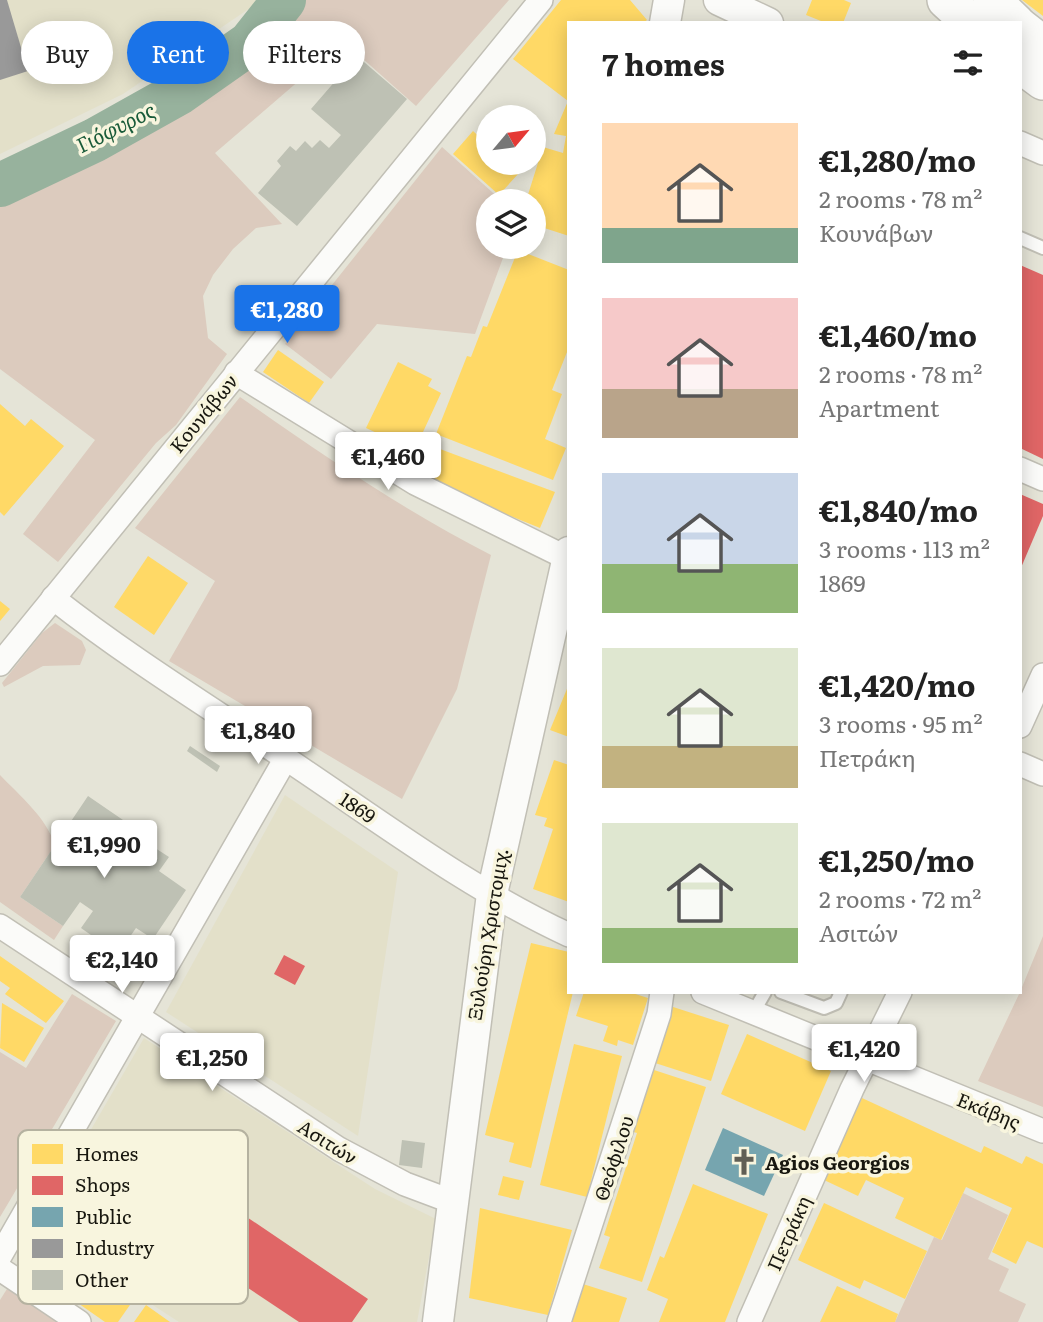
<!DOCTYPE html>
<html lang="en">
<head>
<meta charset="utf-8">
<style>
  body { margin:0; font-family:Literata,serif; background:#f2f2f2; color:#222; height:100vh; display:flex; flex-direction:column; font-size:26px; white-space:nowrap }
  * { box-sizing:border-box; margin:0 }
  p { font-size:23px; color:#767676 }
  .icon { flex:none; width:38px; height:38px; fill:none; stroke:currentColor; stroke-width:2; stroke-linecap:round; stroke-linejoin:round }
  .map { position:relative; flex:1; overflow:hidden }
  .side { position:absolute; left:567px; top:21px; width:455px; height:973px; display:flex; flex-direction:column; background:#fff; border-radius:0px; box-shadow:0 4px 18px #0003 }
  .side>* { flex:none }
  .top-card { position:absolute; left:21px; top:21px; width:441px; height:63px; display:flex; gap:14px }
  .needle { width:46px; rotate:61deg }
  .buttons { position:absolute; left:476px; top:105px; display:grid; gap:14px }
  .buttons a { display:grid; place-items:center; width:70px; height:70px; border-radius:50%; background:#fff; box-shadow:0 4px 18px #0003; font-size:35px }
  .price { position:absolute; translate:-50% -60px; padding:0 16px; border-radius:7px; background:#fff; color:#222; font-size:23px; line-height:46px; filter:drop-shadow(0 2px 4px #0008) }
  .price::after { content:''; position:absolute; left:50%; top:42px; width:21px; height:16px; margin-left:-10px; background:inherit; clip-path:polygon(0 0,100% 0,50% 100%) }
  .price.selected { background:#1a73e8; color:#fff }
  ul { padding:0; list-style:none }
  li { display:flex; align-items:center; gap:21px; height:175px; padding:0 35px }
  li span { display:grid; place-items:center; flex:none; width:196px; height:140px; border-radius:0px; color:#555 }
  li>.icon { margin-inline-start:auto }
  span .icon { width:84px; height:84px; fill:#fffc; stroke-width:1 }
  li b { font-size:30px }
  h2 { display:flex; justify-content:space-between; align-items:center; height:84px; padding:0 35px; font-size:30px }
  .chip { padding:0 24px; border-radius:32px; background:#fff; box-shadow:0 4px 18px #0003; font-size:24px; line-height:63px }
  .chip.selected { background:#1a73e8; color:#fff }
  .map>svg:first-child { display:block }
  .built { fill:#e3e0c9 }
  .green { fill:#dccbbe }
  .homes { fill:#ffd966 }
  .shops { fill:#e06666 }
  .public { fill:#76a5af }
  .industry { fill:#999 }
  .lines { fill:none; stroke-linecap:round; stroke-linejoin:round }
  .river { stroke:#97b29d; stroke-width:44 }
  .building { fill:#bec1b4 }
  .service-casing { stroke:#c1bfb5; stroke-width:16 }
  .minor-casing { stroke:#c1bfb5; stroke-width:26 }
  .tertiary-casing { stroke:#c1bfb5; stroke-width:33 }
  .primary-casing { stroke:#c1bfb5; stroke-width:40 }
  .service { stroke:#fbfbf9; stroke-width:12 }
  .minor { stroke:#fbfbf9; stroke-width:23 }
  .tertiary { stroke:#fbfbf9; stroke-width:30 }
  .primary { stroke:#fbfbf9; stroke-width:37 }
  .labels { text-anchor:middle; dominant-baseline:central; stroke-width:7; stroke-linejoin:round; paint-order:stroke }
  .street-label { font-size:19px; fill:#18170f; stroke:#f8f5de }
  .poi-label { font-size:19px; font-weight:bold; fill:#18170f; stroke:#f8f5de; text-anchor:start }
  .water-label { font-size:21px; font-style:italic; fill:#195b39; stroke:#f8f5de }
  .key { fill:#f8f5de; stroke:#b5b2a0; stroke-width:2 }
  .key-label { font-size:19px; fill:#18170f }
</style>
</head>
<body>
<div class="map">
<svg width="1043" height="1322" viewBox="0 0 1043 1322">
  <rect width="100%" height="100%" fill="#e5e4d7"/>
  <g class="built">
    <path d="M0,0H262L123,94L0,154Z"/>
    <path d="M285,795L398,872L358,1136L166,1012Z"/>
    <path d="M144,1038L375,1189L436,1219L417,1322H179L34,1228Z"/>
  </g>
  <g class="green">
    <path d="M305,0H509L416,106L344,42L215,153L282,224L256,228L233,249L213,275L203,296L208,338L227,354L176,425L156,443L58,562L23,534L95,440L0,369V197C79,165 185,106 251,52C270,37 286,16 305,0Z"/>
    <path d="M442,147L502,201H488V247H507L475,334L377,324L331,379L285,344Z"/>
    <path d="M240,397C321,454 403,510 491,555L457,689L402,799L169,661L215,581L135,528Z"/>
    <path d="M55,623L82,641L86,650L80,665L43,666L4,687L2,683L42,633Z"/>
    <path d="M0,775C20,796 46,817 55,845L20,897L63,926L54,940L0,902Z"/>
    <path d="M1043,936V1107L978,1081L1020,992Z"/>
    <path d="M72,994L116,1021L0,1217V1052L26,1068Z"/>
    <path d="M963,1193L1008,1215L988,1259L1009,1269L999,1291L1026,1304L1018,1322H895L934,1237L942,1240Z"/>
    <path d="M7,1289L58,1322H0V1300Z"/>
  </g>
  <g class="homes">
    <path d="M561,0H630L647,20L643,23H569V236L535,225L540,208L534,206V201H526L543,147L563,153L566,136L554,134L568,101L513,59Z"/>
    <path d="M812,0H844L851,3L843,23H826L806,15Z"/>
    <path d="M1022,0H1043V16Z"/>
    <path d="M473,131L488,145V163H508L519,173L499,195L453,154Z"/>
    <path d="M518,250L569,270V347L552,390L562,394L545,439L566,448L553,480L436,434L467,356L471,357L483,326L487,327Z"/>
    <path d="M278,350L324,382L309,403L263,372Z"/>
    <path d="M398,362L432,379L428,386L441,393L417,445L404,438L401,444L366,428Z"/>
    <path d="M0,404L25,426L31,419L64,446L4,516L0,512Z"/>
    <path d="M440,449L555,492L540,528L426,482Z"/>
    <path d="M148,556L188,583L154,635L114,607Z"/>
    <path d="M0,601L10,609L0,621Z"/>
    <path d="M569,684V737L550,730Z"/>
    <path d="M554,760L569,765V902L533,889L553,829L544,826L547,818L535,815Z"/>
    <path d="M531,943L569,952V992H573L531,1168L509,1162L514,1143L485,1135Z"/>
    <path d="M0,956L64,1001L46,1023L5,994L10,988L0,981Z"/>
    <path d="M584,992H629L648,998L633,1045L618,1040L617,1046L603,1041L608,1026L576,1016Z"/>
    <path d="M2,1003L44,1028L24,1062L0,1048Z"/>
    <path d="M670,1006L729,1025L711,1081L652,1062Z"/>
    <path d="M747,1034L831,1071L805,1131L721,1094Z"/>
    <path d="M574,1044L622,1056L587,1197L540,1185Z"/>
    <path d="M651,1069L706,1087L642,1282L599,1268L610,1237L604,1235L637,1133L630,1131Z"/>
    <path d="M862,1098L981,1153L984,1146L1022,1164L1026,1156L1043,1164V1248L1027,1241L1016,1264L992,1252L1012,1208L966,1187L941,1240L895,1218L904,1198L866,1180L858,1196L824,1180Z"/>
    <path d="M503,1176L524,1181L519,1200L498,1195Z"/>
    <path d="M693,1184L768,1214L725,1322H659L668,1299L647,1290L660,1256L664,1258Z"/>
    <path d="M824,1203L927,1251L905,1299L864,1280L860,1289L798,1260Z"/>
    <path d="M480,1208L572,1230L548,1315L469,1298Z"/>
    <path d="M93,1274L132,1302L118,1322H105L75,1301Z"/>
    <path d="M583,1284L627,1298L619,1322H571Z"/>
    <path d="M837,1286L898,1314L895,1322H820Z"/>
    <path d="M146,1305L170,1322H134Z"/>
  </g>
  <g class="shops">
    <path d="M1020,265L1043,275V459L1020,448Z"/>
    <path d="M1020,494L1043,504V516L1020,570Z"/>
    <path d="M284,955L305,966L295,985L274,974Z"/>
    <path d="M145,1148L368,1299L352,1322H299L209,1262L181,1304L48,1214L77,1170L132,1206L137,1198L120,1186Z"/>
  </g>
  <path class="public" d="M723,1128L783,1155L764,1196L705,1170Z"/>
  <path class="industry" d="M0,0H7L28,71L0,80Z"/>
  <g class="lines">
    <path class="river" d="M0,185L95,140L179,93L250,43L284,0"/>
  </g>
  <g class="building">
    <path d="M357,56L407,99L297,226L258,193L281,166L277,161L290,146L296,151L305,141L312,148L320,140L329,148L341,135L311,109Z"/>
    <path d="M190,746L220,766L217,772L187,751Z"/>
    <path d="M88,796L123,820L107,845L122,855L135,835L169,857L159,871L186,890L153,939L136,928L118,954L81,928L93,911L80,902L63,926L20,897Z"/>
    <path d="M402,1140L425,1143L422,1168L399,1165Z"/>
  </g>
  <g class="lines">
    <defs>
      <g id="service">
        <path d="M1020,238L1043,248"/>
        <path d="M781,992L824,1008L836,1003L841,992"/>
        <path d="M753,1013L765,992"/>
      </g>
      <g id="minor">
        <path d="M1020,143L1043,153"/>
        <path d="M236,373L415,483L569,559"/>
        <path d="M1020,469L1043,479"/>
        <path d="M53,598C133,661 219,713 303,770C389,828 474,891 569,935"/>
        <path d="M0,664L541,0"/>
        <path d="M1020,726L1043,675"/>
        <path d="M1020,764L1043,774"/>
        <path d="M0,926L339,1149L405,1184L453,1202"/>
        <path d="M703,992L1043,1131"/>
        <path d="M0,1256L286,758"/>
        <path d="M0,1269L79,1322"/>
        <path d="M559,1322L659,1014L662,992"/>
        <path d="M749,1322L852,1089L900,992"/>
      </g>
      <g id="tertiary">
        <path d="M719,0L768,23"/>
        <path d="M665,23L669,0"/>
        <path d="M438,1322L492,894L569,552"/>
      </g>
      <g id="primary">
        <path d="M946,0L971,23"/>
        <path d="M992,0L1016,23"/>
        <path d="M1020,27L1043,45"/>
        <path d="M1020,64L1043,81"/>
      </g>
    </defs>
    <use href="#service" class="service-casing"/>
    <use href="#minor" class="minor-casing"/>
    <use href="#tertiary" class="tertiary-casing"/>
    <use href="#primary" class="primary-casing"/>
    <use href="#service" class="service"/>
    <use href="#minor" class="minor"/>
    <use href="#tertiary" class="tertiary"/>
    <use href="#primary" class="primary"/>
  </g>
  <defs>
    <symbol id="church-bare" viewBox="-9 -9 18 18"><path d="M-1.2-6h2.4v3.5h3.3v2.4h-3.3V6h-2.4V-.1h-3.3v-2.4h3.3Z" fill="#605f55" stroke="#f8f5de" stroke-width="2.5" paint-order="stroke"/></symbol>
  </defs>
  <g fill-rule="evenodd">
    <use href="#church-bare" x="725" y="1143" width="38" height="38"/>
  </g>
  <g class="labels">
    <g class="street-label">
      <text transform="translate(203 413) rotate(-51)">Κουνάβων</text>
      <text transform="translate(358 807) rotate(34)">1869</text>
      <text transform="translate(487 934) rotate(-81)">Ξυλούρη Χριστομιχ.</text>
      <text transform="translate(989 1110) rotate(22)">Εκάβης</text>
      <text transform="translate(328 1141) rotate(32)">Ασιτών</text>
      <text transform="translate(613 1158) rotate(-72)">Θεόφιλου</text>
      <text transform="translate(788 1233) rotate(-66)">Πετράκη</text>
    </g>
    <g class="poi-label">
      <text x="765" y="1162">Agios Georgios</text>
    </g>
    <g class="water-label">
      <text transform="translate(115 126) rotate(-27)">Γιόφυρος</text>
    </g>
  </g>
  <rect x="18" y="1130" width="230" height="174" rx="10" class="key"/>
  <rect x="32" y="1144" width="31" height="20" fill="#ffd966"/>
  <rect x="32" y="1176" width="31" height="19" fill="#e06666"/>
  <rect x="32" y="1207" width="31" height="20" fill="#76a5af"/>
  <rect x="32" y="1239" width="31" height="19" fill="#999"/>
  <rect x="32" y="1270" width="31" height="20" fill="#bec1b4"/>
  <g class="key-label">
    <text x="75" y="1161">Homes</text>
    <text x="75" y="1192">Shops</text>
    <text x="75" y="1224">Public</text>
    <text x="75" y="1255">Industry</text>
    <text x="75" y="1287">Other</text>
  </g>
</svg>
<div class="buttons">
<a><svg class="needle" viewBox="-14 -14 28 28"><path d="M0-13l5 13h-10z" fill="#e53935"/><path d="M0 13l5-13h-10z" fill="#767676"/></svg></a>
<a><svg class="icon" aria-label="layers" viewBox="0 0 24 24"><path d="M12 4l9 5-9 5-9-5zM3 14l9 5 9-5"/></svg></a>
</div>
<b class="price selected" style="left:287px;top:345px">€1,280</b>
<b class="price" style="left:388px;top:492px">€1,460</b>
<b class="price" style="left:258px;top:766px">€1,840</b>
<b class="price" style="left:104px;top:880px">€1,990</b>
<b class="price" style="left:122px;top:995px">€2,140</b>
<b class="price" style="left:864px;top:1084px">€1,420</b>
<b class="price" style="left:212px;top:1093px">€1,250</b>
<div class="top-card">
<a class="chip">Buy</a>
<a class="chip selected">Rent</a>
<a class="chip">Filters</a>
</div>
<section class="side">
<h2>7 homes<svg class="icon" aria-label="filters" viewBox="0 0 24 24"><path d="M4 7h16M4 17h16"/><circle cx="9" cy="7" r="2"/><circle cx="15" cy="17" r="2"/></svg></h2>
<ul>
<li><span style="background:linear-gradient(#ffd9b3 75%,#7fa58c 0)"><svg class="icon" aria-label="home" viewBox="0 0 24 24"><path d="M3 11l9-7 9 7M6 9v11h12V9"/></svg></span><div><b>€1,280/mo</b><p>2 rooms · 78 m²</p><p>Κουνάβων</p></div></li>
<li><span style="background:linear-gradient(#f6c9c9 65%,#b9a48a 0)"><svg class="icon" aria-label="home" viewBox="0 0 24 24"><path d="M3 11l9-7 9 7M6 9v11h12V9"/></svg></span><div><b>€1,460/mo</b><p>2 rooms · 78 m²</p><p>Apartment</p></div></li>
<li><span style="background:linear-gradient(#c9d6e8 65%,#8fb573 0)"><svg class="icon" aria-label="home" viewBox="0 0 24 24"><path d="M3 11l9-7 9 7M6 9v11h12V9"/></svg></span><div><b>€1,840/mo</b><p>3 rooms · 113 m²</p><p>1869</p></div></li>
<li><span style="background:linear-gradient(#dfe7d0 70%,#c2b280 0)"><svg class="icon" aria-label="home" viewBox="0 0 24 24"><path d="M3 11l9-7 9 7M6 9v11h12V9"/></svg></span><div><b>€1,420/mo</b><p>3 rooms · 95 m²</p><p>Πετράκη</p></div></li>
<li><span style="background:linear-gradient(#dfe7d0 75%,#8fb573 0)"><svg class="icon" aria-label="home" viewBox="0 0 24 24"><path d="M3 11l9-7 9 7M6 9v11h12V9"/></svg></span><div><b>€1,250/mo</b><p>2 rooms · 72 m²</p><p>Ασιτών</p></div></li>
</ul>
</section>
</div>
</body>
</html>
